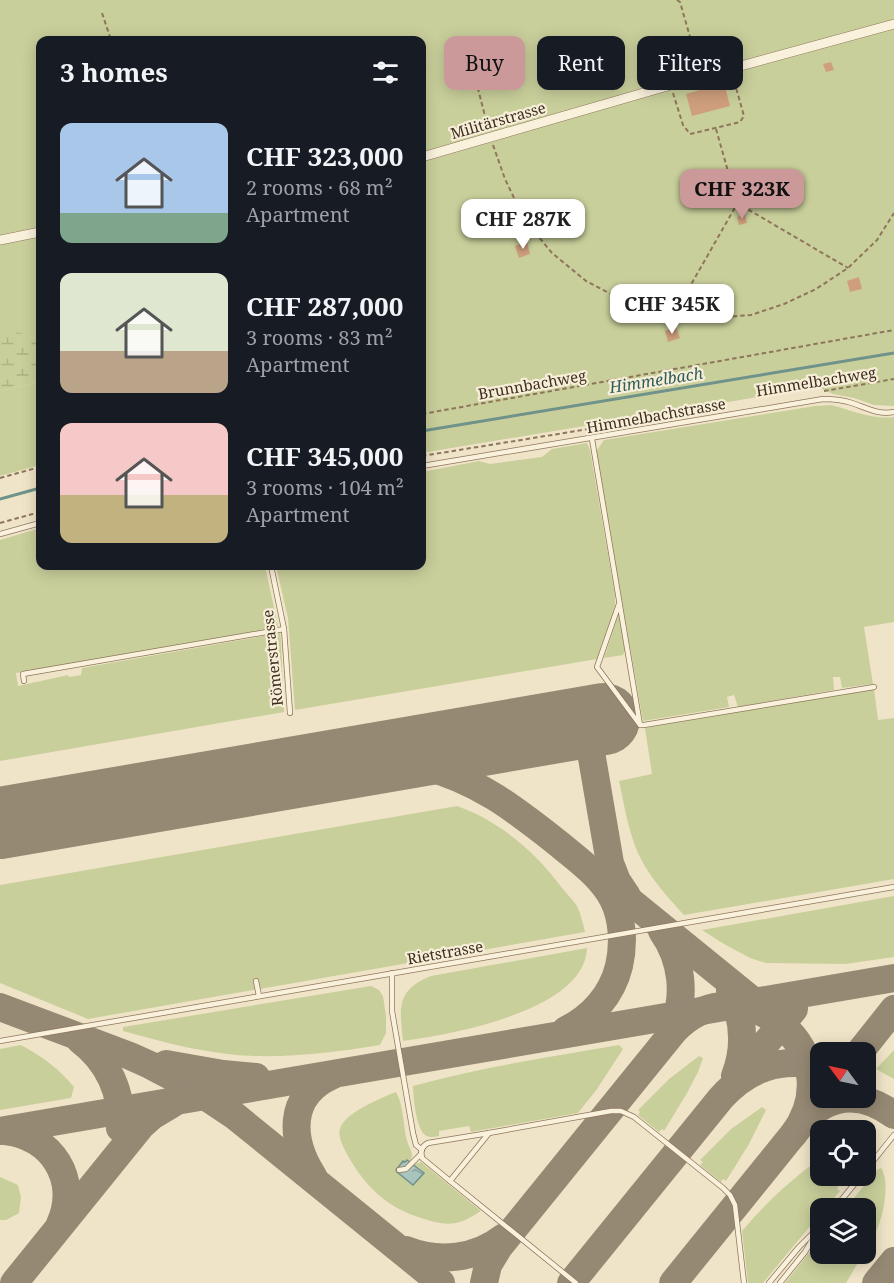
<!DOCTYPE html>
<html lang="en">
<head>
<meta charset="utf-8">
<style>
  body { margin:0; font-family:"Noto Serif",serif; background:#20242c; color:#f1f3f6; height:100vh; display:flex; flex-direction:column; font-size:22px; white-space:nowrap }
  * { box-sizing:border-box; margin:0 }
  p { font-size:20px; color:#9ea1a6 }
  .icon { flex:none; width:33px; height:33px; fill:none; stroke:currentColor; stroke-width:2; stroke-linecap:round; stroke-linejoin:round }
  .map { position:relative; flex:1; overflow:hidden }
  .drawer { position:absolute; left:36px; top:36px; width:390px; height:534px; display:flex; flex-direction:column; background:#171b24; border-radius:12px; box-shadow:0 3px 15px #0003 }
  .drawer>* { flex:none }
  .guide { position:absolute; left:444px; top:36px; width:360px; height:54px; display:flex; gap:12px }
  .needle { width:39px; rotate:303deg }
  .fabs { position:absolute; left:810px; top:1042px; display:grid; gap:12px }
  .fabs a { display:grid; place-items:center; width:66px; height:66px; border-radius:12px; background:#171b24; box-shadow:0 3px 15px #0003; font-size:30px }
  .price { position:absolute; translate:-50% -51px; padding:0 14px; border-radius:12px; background:#fff; color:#222; font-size:20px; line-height:39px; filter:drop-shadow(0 2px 3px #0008) }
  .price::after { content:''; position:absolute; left:50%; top:36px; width:18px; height:14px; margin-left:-9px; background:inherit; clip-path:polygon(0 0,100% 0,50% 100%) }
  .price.on { background:#cc999b; color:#111 }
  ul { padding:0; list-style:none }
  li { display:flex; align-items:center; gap:18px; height:150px; padding:0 24px }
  li span { display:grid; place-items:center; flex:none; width:168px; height:120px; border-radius:12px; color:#555 }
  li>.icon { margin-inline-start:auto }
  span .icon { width:72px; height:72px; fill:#fffc; stroke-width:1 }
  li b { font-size:26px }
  h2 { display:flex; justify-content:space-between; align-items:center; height:72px; padding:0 24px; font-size:26px }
  .pill { padding:0 21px; border-radius:12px; background:#171b24; box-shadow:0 3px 15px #0003; font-size:21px; line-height:54px }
  .pill.on { background:#cc999b; color:#111 }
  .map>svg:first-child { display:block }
  .grass { fill:#c9cf9b }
  .wetland { fill:url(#wetland-marsh) }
  .water { fill:url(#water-ripples); stroke:#6f938a; stroke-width:1.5 }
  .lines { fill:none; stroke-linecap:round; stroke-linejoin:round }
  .stream { stroke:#6f938a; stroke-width:3 }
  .taxiway { stroke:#968974; stroke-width:28 }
  .runway { stroke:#968974; stroke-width:72 }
  .building { fill:#cf9f7d }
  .service-casing { stroke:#8d765c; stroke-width:6 }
  .minor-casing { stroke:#8d765c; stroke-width:10 }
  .path { stroke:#8d765c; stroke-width:2; stroke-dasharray:4.5 3; stroke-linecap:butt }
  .service { stroke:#faf1dc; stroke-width:4.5 }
  .minor { stroke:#faf1dc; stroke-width:9 }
  .labels { text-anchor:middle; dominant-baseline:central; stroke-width:4.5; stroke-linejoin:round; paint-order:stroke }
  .street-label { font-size:15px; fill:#3d2e20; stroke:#f7eed8 }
  .water-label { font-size:16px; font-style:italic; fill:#2f5d5a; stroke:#f7eed8 }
</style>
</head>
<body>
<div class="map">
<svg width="894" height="1283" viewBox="0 0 894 1283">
  <defs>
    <pattern id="wetland-marsh" width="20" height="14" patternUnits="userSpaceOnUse" patternTransform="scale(1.5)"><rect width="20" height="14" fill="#c9cf9b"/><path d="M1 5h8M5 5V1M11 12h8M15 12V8" fill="none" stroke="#aeb285"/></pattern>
    <pattern id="water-ripples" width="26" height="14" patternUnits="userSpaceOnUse" patternTransform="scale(1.5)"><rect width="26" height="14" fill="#a9c4bc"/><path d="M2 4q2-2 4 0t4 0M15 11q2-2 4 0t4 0" fill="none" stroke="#8ba098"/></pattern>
  </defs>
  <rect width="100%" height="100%" fill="#f0e4c8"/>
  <g class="grass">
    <path d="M0,0H894V406L874,405L854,398L833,394L818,387L422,453V40H40V339L0,328Z"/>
    <path d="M40,382V465L0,476V391Z"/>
    <path d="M831,405C851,410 873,420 894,417V622L864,627L873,684L842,688L840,677H833L834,690L738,707L734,695L727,697L729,707L643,721L596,452L604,440L815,406Z"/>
    <path d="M587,443L590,450L615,595V607L597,659L295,710L288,618L276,566H422V472L479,461L490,464L542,457L552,449Z"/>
    <path d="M40,528V566H265L278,626L273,629L16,673L18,686L68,675L69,677L81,675L82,668L280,633L281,641L284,712L0,761V540Z"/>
    <path d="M619,613L625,651L623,655L604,658Z"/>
    <path d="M874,689L878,720L894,718V879L684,915C669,899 654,882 643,863C629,838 625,808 619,781L652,774L645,728Z"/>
    <path d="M457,806C500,821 535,852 562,888C567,894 573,900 577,906C581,914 583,924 585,932L88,1019L0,983V885Z"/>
    <path d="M894,896V957L845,964L766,963L750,958L724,944L702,930Z"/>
    <path d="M587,948C585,1011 452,1034 403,1041C400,1009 395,990 431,976Z"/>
    <path d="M371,986L379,990L383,996L386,1016V1033L380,1045C338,1052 297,1057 255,1056C211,1055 166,1043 123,1031V1027Z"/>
    <path d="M21,1045C43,1057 58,1068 74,1087L71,1098L0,1110V1049Z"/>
    <path d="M619,1045L623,1049L597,1089L578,1113L471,1132L469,1126L439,1131V1136C434,1137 429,1138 425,1135C416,1128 413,1097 413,1086C481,1067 550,1057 619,1045Z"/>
    <path d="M894,1050V1079L876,1069Z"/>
    <path d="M699,1056L703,1058L698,1072L687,1093L664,1131L662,1129L659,1132L638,1115L640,1112L638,1110L669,1079Z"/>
    <path d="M396,1092C404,1106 403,1125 407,1141C408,1145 412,1151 412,1155C412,1160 408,1163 403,1166L400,1164L395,1171L402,1176L414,1164L421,1162L481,1211C473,1216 465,1221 456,1223C445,1225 434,1222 424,1219C388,1208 367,1189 348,1156C344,1148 336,1135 341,1126C349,1111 381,1098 396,1092Z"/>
    <path d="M762,1107L766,1110L749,1144L726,1181L723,1179L721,1182L700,1165L703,1162L700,1160L731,1129Z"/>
    <path d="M820,1159V1176H844L837,1189L840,1191L825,1209H820V1214L763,1283H748L742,1231C765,1204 791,1179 820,1159Z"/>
    <path d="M881,1168C891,1183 883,1218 875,1234C873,1239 869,1245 866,1250V1209H845L877,1170Z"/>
    <path d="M0,1177L18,1185L21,1197L19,1213L6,1220H0Z"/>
    <path d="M820,1239V1254H863L846,1283H785Z"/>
  </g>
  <path class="wetland" d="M0,327L40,339V382L0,391Z"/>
  <path class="water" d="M407,1160L424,1173L413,1185L397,1172L396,1170L403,1161L405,1162Z"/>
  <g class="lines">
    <g class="stream">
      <path d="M422,431L894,353"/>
      <path d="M0,499L40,488"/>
    </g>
    <g class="taxiway">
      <path d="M586,723L610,863L617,881L627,896"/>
      <path d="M336,765C367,761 392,759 422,766C477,779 516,810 559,844C579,861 601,876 613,899C623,919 624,944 619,966C612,995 592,1017 566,1030"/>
      <path d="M608,883L763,1009"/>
      <path d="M662,931C682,959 687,997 672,1029"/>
      <path d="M730,991C744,1018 746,1047 735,1076"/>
      <path d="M0,1007L130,1056L150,1065L190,1086L235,1116L441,1283"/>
      <path d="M80,1040C108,1061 123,1093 120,1128"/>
      <path d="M859,1053L894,1009"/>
      <path d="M166,1064L223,1074L256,1077"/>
      <path d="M737,1078L794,1009"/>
      <path d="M803,1122C830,1092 863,1092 894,1115"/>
      <path d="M0,1131L894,978"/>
      <path d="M5,1131C52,1136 80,1180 60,1224"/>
      <path d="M313,1176C290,1140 287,1096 331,1076"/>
      <path d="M406,1250C439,1263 476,1259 504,1237"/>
      <path d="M14,1283L141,1126L152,1116L172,1104"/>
      <path d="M484,1283L488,1265L499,1247L674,1031C740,960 855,1051 793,1135"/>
      <path d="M571,1283L721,1098C748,1068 780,1057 820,1066"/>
      <path d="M673,1283L804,1121"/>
      <path d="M876,1283L894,1261"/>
    </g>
    <path class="runway" d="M0,823L604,719"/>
  </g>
  <g class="building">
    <path d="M831,62L834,70L826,72L823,64Z"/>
    <path d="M724,83L730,106L692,116L686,94Z"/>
    <path d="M745,214L747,223L739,225L737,217Z"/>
    <path d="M527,242L530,254L519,258L515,246Z"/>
    <path d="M859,277L862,289L850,292L847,281Z"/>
    <path d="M676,327L680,338L668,342L665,331Z"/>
  </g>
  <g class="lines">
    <defs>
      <g id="service">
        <path d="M592,439L640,725L597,667L619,604"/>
        <path d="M422,466L823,399C833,399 843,400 852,403C867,408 878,415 894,412"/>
        <path d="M0,534L40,523"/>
        <path d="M271,566L284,629L290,713"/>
        <path d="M24,681L23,674L284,629"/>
        <path d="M640,725H644L874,687"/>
        <path d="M392,973V1011L413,1133L416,1145L421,1149"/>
        <path d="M256,981L259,996"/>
        <path d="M0,1041L894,887"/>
        <path d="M399,1170L406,1169L421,1154"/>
        <path d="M866,1170L894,1135"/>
        <path d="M450,1181L422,1158C420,1151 422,1146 428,1143L489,1133"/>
        <path d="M834,1209L861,1176"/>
        <path d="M576,1283L450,1181L489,1133L611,1111H621L634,1117L723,1188L730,1195L735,1205L744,1283"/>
        <path d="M769,1283L799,1247L820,1226"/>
        <path d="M780,1283L805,1252L817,1232"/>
      </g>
      <g id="minor">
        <path d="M422,157L671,85L894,24"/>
        <path d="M0,240L40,232"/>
      </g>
    </defs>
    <use href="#service" class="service-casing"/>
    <use href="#minor" class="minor-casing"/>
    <g class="path">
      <path d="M677,0L680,2L699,68"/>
      <path d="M102,13L111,40"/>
      <path d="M474,73L488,128"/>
      <path d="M673,93L683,125L690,134L740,122L744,116L733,77"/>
      <path d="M716,129L737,203L848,268"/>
      <path d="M493,145L505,179L524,219L552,253L586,281L628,303L673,316L713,318L751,315L784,304L816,289L848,268L877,240L894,213"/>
      <path d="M673,316L737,204"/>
      <path d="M824,391L894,379"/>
      <path d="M422,414L894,330"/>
      <path d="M422,456L700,411"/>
      <path d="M0,478L40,467"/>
      <path d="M0,523L40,512"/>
    </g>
    <use href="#service" class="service"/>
    <use href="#minor" class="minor"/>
  </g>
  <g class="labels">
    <g class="street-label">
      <text transform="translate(498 120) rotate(-16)">Militärstrasse</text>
      <text transform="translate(816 381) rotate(-9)">Himmelbachweg</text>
      <text transform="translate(532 384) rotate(-10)">Brunnbachweg</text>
      <text transform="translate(656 415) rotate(-10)">Himmelbachstrasse</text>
      <text transform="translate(272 658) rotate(-96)">Römerstrasse</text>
      <text transform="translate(445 952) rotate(-10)">Rietstrasse</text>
    </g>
    <g class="water-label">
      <text transform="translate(656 380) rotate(-9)">Himmelbach</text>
    </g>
  </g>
</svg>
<div class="fabs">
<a><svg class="needle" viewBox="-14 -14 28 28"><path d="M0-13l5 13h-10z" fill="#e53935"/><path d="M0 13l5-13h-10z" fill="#9ea1a6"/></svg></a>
<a><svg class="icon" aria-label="locate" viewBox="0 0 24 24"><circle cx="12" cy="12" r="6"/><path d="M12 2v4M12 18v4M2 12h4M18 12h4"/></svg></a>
<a><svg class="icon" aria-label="layers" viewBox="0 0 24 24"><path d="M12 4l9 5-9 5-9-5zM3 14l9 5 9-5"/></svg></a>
</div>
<b class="price on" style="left:742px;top:220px">CHF 323K</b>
<b class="price" style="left:523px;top:250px">CHF 287K</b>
<b class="price" style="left:672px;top:335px">CHF 345K</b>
<div class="guide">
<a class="pill on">Buy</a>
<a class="pill">Rent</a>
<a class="pill">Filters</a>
</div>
<section class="drawer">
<h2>3 homes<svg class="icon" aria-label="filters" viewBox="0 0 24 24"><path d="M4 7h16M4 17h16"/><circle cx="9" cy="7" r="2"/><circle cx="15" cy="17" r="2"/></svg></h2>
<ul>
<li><span style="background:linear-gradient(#a9c7e8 75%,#7fa58c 0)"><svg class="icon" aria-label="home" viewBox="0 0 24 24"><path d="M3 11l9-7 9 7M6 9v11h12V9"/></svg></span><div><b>CHF 323,000</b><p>2 rooms · 68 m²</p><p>Apartment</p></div></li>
<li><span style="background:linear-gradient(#dfe7d0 65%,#b9a48a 0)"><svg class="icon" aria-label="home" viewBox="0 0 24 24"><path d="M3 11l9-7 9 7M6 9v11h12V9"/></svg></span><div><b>CHF 287,000</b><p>3 rooms · 83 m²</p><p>Apartment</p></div></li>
<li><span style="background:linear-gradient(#f6c9c9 60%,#c2b280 0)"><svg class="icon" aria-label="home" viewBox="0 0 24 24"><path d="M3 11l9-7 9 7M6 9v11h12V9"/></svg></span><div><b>CHF 345,000</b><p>3 rooms · 104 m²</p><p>Apartment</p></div></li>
</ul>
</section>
</div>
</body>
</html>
